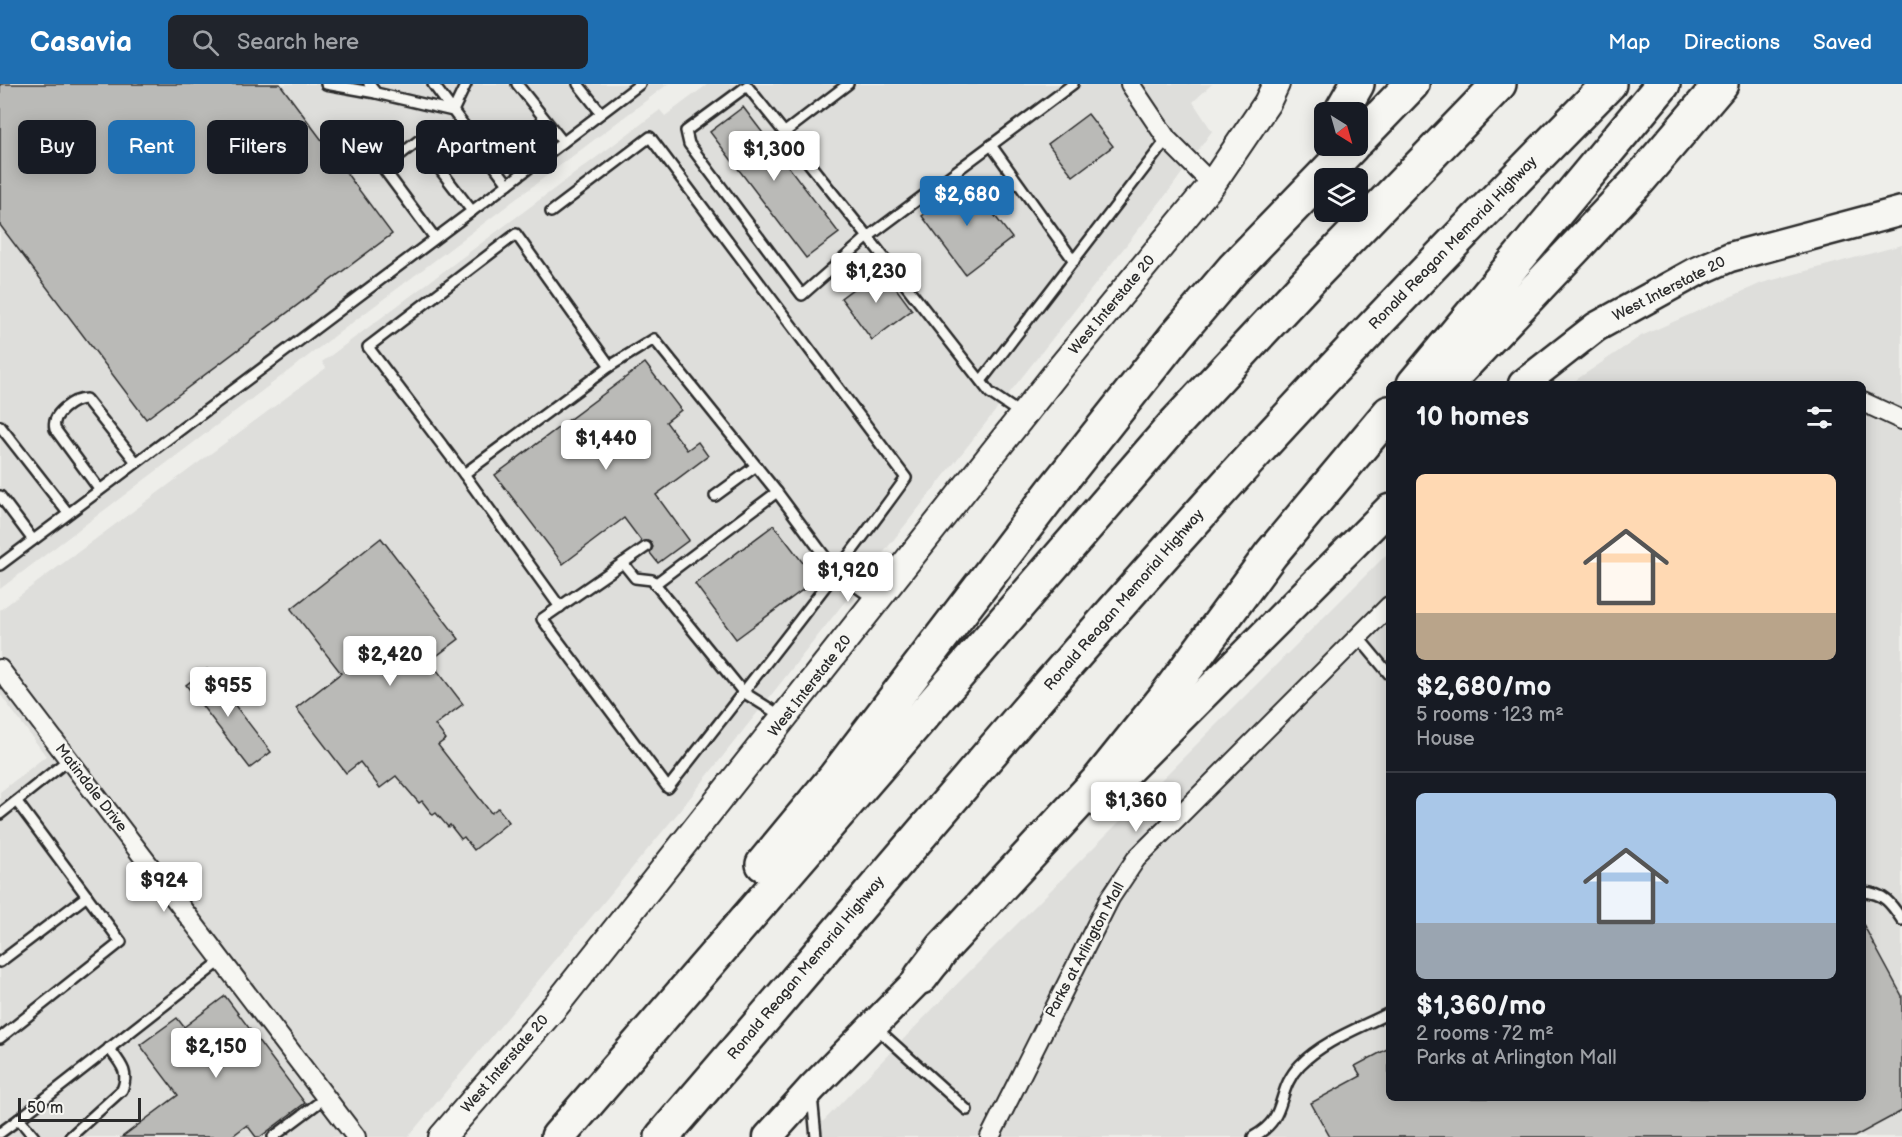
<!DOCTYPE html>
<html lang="en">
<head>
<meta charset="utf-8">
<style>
  body { margin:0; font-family:"Balsamiq Sans",sans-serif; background:#20242c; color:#f1f3f6; height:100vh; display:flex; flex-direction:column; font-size:22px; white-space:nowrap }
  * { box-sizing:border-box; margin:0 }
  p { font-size:20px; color:#9ea1a6 }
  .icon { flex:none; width:33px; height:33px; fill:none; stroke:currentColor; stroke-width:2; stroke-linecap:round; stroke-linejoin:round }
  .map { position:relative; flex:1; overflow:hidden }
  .side { position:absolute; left:1386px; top:297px; width:480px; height:720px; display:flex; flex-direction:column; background:#171b24; border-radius:9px; box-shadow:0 3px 15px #0003 }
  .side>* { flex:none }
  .top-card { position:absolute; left:18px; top:36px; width:570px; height:54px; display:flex; gap:12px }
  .needle { width:39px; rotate:143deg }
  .fabs { position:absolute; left:1314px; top:18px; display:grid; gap:12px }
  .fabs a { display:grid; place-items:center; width:54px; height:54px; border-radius:9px; background:#171b24; box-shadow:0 3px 15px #0003; font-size:30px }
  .scale { position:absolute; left:18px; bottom:15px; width:123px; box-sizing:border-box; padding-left:6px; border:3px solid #2b2b2b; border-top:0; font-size:16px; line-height:21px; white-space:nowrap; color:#2b2b2b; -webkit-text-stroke:4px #f6f6f2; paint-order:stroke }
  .price { position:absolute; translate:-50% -51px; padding:0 14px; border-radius:6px; background:#fff; color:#222; font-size:20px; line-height:39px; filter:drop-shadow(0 2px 3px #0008) }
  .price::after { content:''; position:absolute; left:50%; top:36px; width:18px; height:14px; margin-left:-9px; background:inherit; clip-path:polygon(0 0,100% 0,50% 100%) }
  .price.current { background:#1f6fb2; color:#fff }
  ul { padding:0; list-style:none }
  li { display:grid; align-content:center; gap:12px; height:318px; padding:0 30px }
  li+li { border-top:2px solid #363941 }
  li span { display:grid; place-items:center; height:186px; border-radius:9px; color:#555 }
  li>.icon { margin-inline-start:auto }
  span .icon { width:108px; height:108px; fill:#fffc; stroke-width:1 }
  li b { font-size:26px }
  h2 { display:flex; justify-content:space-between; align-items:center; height:72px; padding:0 30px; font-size:26px }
  .chip { padding:0 21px; border-radius:9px; background:#171b24; box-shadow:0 3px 15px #0003; font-size:21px; line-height:54px }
  .chip.current { background:#1f6fb2; color:#fff }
  header { display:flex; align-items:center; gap:36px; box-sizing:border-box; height:84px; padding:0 30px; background:#1f6fb2; color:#fff }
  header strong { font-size:28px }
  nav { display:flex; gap:33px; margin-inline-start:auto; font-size:21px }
  .search { width:420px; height:54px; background:#20242c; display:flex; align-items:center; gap:15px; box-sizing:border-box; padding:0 21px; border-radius:9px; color:#9ea1a6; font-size:22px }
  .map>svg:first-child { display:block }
  .built { fill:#dededb }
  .building { fill:#babab7; stroke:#2b2b2b; stroke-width:1.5 }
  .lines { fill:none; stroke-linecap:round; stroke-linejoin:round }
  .lane-casing { stroke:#2b2b2b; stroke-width:14 }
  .street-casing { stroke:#2b2b2b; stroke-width:22 }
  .secondary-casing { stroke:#2b2b2b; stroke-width:30 }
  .primary-casing { stroke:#2b2b2b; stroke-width:33 }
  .highway-casing { stroke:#2b2b2b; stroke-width:38 }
  .lane { stroke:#f6f6f2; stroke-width:9 }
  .street { stroke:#f6f6f2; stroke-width:18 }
  .secondary { stroke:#f6f6f2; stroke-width:26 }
  .primary { stroke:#f6f6f2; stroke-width:28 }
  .highway { stroke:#f6f6f2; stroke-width:33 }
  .labels { text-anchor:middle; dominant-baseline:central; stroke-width:4.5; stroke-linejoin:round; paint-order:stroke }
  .street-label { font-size:15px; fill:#2b2b2b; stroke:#f6f6f2 }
</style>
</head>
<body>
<header>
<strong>Casavia</strong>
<div class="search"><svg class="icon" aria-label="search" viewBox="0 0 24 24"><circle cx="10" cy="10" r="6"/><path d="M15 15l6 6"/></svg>Search here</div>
<nav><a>Map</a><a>Directions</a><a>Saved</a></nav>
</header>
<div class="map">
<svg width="1902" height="1053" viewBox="0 0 1902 1053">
  <rect width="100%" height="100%" fill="#eeeeea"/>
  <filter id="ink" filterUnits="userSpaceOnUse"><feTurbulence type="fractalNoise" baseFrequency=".0167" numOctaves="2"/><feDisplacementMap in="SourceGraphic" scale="12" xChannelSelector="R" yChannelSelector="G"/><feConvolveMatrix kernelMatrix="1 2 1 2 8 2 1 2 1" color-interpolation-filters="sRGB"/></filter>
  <g filter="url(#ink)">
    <g class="built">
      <path d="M0,0H668L0,505Z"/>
      <path d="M708,0H1212L1193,18L1212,47L1172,103L678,729L408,1053H0V708L46,672L0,610V526L326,284L322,278L660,26L665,32Z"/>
      <path d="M1902,161V1053H808L959,898L1389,468V1014H1863V300H1570L1641,252L1762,199Z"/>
    </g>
    <g class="building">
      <path d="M0,0H280L392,150L146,335L0,141Z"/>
      <path d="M743,23L839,149L806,174L710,48Z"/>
      <path d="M1088,30L1113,62L1073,92L1048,60Z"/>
      <path d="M968,97L1012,154L965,190L922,132Z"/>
      <path d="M881,184L912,226L872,256L841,214Z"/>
      <path d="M645,279L681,326L666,338L687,366L698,358L708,372L656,411L689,456L658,479L650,469L653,463L651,459L642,458L624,434L563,480L495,391Z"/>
      <path d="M774,441L816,496L736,555L695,500Z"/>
      <path d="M381,454L459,555L430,577L463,620L435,641L446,655L438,661L491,729L498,724L509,738L474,766L464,753L461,755L450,741L448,743L436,729L433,731L422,717L419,719L396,692L380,704L360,678L346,689L296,624L341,589L291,525Z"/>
      <path d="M207,585L271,668L250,684L186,601Z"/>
      <path d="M1863,840L1902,912V1027L1854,1053H1330L1311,1019L1361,992L1355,982L1389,964V1014H1863Z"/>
      <path d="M225,912L305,1019L260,1053H256L247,1041L231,1053H122L178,1011L140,961L177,934L184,943Z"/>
    </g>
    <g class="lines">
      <defs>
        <g id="lane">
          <path d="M326,0L376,9"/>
          <path d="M433,0L453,27L466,0"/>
          <path d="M517,0L563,58"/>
          <path d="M578,0L601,29"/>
          <path d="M747,2L868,153L802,211L689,60L686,47Z"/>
          <path d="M785,48L848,0"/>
          <path d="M991,61L1074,177"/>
          <path d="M508,100L640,0"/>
          <path d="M551,128L650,53L906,394C830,499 749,601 668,704L542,535L623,479L635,494L652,496L743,608L783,633"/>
          <path d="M435,154L383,84L418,57L472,127"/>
          <path d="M981,297L1167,55"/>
          <path d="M1021,330L990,309L868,153L1073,0"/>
          <path d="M0,342L68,429"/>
          <path d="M464,390L610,282L654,255L777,408L837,489L875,516"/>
          <path d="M99,405L55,345C51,330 73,315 86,315L136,378"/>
          <path d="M0,412L33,456"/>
          <path d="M715,412L756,382"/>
          <path d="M623,479L646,463"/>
          <path d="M0,481L508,100L453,27L376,9L369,0"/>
          <path d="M655,500L777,408"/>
          <path d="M560,523L464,390L368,263L516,150L610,282"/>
          <path d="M1359,554L1389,590"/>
          <path d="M0,730L68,676"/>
          <path d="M1863,808C1884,809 1891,819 1902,836"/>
          <path d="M0,878L87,812"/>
          <path d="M875,943L967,1026"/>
          <path d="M0,954L121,858L17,718"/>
          <path d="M812,1012L816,1053"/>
          <path d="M19,1035L222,876"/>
          <path d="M0,1049L19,1035L34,1053"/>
          <path d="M70,1053L122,1006C130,988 120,979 109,964"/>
          <path d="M273,1053L325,1014"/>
          <path d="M1253,1053C1290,1033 1274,1008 1300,981C1323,957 1360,944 1389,929"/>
        </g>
        <g id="street">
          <path d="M1130,0L1167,55L1212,100"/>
          <path d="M1863,318L1902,336"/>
          <path d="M0,585L356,1053"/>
          <path d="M990,1053L1110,814L1136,775L1389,522"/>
        </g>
        <path id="secondary" d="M442,1053L557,920L1061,283L1212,100L1267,19L1276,0"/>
        <g id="primary">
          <path d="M1523,300L1596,243L1696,188L1730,173L1902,127"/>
          <path d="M1097,718L1389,425"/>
          <path d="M768,1053L812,1004L937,877"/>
        </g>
        <g id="highway">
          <path d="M1341,28L1357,0"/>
          <path d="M1358,56L1412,0"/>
          <path d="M1414,300L1663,0"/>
          <path d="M1446,300L1639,96L1721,0"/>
          <path d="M763,780L835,693L1053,407L1175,253L1233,185L1352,62"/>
          <path d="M921,893L943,864L1099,696L1164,615L1271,470L1389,329"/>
          <path d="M558,1053L1174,341L1315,190L1499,0"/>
          <path d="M662,1053C839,849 1011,640 1192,439C1327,288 1467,144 1609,0"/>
        </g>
      </defs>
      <use href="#lane" class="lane-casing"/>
      <use href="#street" class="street-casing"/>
      <use href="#secondary" class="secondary-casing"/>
      <use href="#primary" class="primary-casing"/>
      <use href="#highway" class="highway-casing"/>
      <use href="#lane" class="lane"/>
      <use href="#street" class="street"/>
      <use href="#secondary" class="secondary"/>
      <use href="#primary" class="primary"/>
      <use href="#highway" class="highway"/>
    </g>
  </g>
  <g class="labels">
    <g class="street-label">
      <text transform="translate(1453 159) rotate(-46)">Ronald Reagan Memorial Highway</text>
      <text transform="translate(1669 205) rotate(-27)">West Interstate 20</text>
      <text transform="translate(1112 221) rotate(-50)">West Interstate 20</text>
      <text transform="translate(1124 516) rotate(-49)">Ronald Reagan Memorial Highway</text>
      <text transform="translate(810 602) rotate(-52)">West Interstate 20</text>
      <text transform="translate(91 704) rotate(52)">Matindale Drive</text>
      <text transform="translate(1085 866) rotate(-62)">Parks at Arlington Mall</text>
      <text transform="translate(806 884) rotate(-50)">Ronald Reagan Memorial Highway</text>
      <text transform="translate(505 980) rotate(-49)">West Interstate 20</text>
    </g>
  </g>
</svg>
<div class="fabs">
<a><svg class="needle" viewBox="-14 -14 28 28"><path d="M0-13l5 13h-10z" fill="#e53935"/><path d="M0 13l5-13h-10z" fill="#9ea1a6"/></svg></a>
<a><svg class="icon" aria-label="layers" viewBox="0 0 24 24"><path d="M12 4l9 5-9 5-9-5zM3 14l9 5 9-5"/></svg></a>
</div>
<div class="scale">50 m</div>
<b class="price" style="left:774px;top:98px">$1,300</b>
<b class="price current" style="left:967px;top:143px">$2,680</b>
<b class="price" style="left:876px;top:220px">$1,230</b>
<b class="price" style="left:606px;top:387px">$1,440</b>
<b class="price" style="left:848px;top:519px">$1,920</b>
<b class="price" style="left:390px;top:603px">$2,420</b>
<b class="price" style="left:228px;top:634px">$955</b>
<b class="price" style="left:1136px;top:749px">$1,360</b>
<b class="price" style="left:164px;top:829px">$924</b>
<b class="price" style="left:216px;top:995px">$2,150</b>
<div class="top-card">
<a class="chip">Buy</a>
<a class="chip current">Rent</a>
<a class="chip">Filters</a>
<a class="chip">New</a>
<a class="chip">Apartment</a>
</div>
<section class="side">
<h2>10 homes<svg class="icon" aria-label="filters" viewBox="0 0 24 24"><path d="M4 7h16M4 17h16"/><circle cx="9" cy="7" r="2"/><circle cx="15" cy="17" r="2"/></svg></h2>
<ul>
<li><span style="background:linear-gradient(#ffd9b3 75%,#b9a48a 0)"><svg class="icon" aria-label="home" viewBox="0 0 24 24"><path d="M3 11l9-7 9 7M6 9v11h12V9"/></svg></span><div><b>$2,680/mo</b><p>5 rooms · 123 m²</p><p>House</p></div></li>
<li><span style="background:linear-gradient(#a9c7e8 70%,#9aa5b1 0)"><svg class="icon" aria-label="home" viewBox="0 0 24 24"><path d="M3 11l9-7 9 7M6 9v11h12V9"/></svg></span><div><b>$1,360/mo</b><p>2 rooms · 72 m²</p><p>Parks at Arlington Mall</p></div></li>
</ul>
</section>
</div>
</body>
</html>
